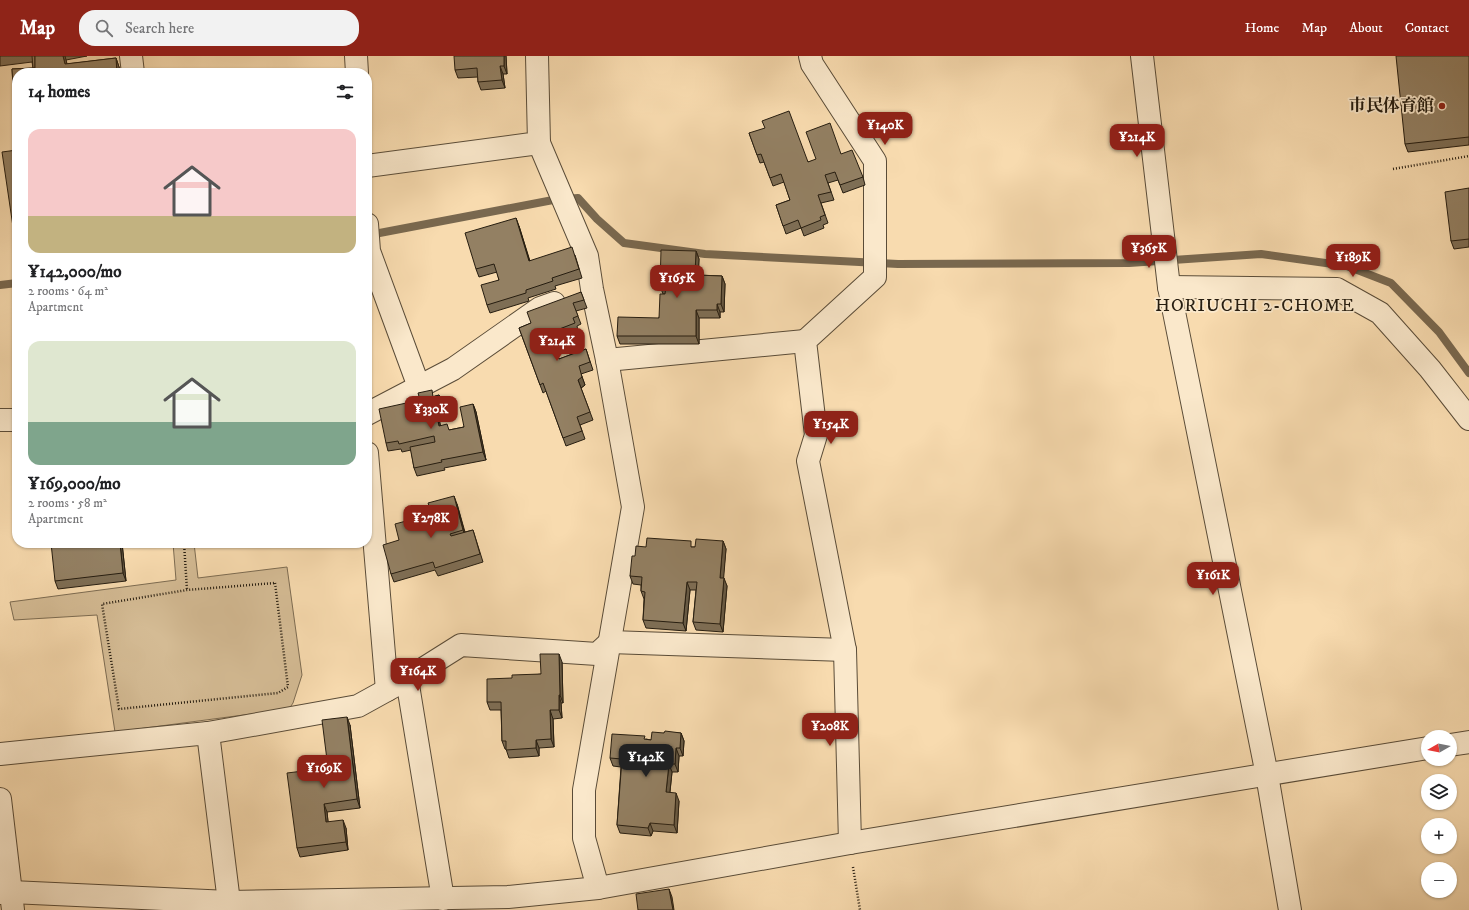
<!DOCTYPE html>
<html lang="en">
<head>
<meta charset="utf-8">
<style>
  body { margin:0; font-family:"IM FELL DW Pica","Noto Serif JP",serif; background:#f2f2f2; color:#202124; height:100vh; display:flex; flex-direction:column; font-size:15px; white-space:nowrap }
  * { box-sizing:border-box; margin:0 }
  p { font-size:13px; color:#757577 }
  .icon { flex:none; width:22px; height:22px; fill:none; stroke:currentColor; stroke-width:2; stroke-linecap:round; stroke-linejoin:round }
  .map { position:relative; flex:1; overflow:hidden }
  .sheet { position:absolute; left:12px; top:12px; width:360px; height:480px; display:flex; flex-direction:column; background:#fff; border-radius:16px; box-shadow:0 1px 3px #0004 }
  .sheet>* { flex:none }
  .needle { width:26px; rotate:261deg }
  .fabs { position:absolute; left:1421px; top:674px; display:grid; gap:8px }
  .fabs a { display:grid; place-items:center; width:36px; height:36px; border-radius:50%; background:#fff; box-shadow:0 1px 3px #0004; font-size:20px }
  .price { position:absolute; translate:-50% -34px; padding:0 9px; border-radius:8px; background:#8f2418; color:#fff; font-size:13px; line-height:26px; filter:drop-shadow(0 1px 2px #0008) }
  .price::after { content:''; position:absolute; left:50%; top:24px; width:12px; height:9px; margin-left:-6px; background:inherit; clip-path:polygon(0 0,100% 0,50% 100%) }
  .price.active { background:#222; color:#fff }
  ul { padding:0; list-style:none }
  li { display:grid; align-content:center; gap:8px; height:212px; padding:0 16px }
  li span { display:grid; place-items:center; height:124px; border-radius:12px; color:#555 }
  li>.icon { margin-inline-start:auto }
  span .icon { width:72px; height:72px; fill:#fffc; stroke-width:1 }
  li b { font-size:17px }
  h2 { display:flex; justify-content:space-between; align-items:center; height:48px; padding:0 16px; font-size:17px }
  header { display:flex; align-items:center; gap:24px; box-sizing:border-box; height:56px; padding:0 20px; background:#8f2418; color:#fff }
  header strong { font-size:19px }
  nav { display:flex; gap:22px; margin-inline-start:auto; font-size:14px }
  .search { width:280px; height:36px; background:#f2f2f2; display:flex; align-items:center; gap:10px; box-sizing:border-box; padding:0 14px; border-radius:16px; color:#757577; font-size:15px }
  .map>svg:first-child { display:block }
  .green { fill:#d4bb94; stroke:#7d6c52 }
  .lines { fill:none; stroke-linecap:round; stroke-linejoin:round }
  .stream { stroke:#79684f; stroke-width:8 }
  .minor-casing { stroke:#5a4c38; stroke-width:24 }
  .path { stroke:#261d10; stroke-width:2.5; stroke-dasharray:1 2; stroke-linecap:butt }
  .minor { stroke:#fae8cb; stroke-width:22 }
  .wall { fill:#7e6e55; stroke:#261d10 }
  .shaded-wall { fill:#675a45; stroke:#261d10 }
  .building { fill:#938063; stroke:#261d10 }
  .poi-dot { fill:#8f2418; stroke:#fae8cb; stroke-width:1.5 }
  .labels { text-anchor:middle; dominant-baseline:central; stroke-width:3.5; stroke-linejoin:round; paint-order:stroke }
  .poi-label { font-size:17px; font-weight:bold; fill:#261d10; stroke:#fae8cb; text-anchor:end }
  .neighbourhood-label { font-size:18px; letter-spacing:1px; fill:#261d10; stroke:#fae8cb }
</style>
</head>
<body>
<header>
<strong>Map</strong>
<div class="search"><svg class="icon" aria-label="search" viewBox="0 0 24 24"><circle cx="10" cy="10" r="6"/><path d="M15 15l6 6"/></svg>Search here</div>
<nav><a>Home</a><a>Map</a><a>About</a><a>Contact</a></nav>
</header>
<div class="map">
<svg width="1469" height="854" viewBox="0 0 1469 854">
  <rect width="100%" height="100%" fill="#f8dbaf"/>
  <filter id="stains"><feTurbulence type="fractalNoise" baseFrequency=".005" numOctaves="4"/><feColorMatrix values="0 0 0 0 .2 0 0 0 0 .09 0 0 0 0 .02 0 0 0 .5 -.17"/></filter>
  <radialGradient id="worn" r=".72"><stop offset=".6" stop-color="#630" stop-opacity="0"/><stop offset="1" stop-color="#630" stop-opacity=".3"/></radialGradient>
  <path class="green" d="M173,487H194L198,522L287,511L302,619L293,647L289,653L115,676L97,559L14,564L10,546L176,524Z"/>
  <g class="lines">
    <g class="stream">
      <path d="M369,179L553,144L578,142L597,163L624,187L705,198L898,208L1129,207L1261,198L1347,210L1391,227L1439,276L1469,317"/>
      <path d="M0,229L17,227"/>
    </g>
    <defs>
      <g id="minor">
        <path d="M131,0L133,17"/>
        <path d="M356,0L357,17"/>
        <path d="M810,0L812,8L875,105V221L805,285L816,379L808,405L845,594L850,787"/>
        <path d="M1142,0L1169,231L1267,719L1290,854"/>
        <path d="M539,87L587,200L592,233L607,304L633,451L584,734V782L598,832"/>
        <path d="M367,110L539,87L537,0"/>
        <path d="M367,168L369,195L419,331"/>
        <path d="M1169,231L1337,233L1380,257L1430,313L1469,363"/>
        <path d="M607,304L805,285"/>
        <path d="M367,358L453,313L540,252L554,247"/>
        <path d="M0,364H17"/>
        <path d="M367,397L387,634"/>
        <path d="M407,623L443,843"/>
        <path d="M208,677L358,650L407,623L461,589L597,598L610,586L845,594"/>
        <path d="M1450,689L1469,686"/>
        <path d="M0,698L208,677L230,854"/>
        <path d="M0,743L13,854"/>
        <path d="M0,837L11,836L229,846L508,841L598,832L850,787L1428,692"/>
      </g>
    </defs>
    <use href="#minor" class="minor-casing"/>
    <g class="path">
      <path d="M1393,113L1469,100"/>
      <path d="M184,487L187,534"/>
      <path d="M275,527L288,631L278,637L119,653L102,548L187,534Z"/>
      <path d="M853,811L860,854"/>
    </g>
    <use href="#minor" class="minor"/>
  </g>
  <g class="wall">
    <path d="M0,0H87L66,4L67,8L116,2L120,14V17H17V54L14,45L12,13L33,12L32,6L0,10Z"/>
    <path d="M506,0L507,18H503L505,32L481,34L478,26V21L458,22L455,14Z"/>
    <path d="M1469,0V89L1408,96L1405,88Z"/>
    <path d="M749,77L808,106L841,98L863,121L865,129L843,137L838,124L828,127L834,144L821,147L828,167L823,169L824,172L804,180L801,172L786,178L776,149L790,144L784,126L773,130L764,106L760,107Z"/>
    <path d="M1469,132V191L1454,193L1451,185Z"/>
    <path d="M519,170L530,205L575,199L582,222L555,230L556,233L528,242L529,245L490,257L487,249L499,224L497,216L479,221L476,213Z"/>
    <path d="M696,195L699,203L698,219L722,220L725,228L724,256H720V262H699V288H620L617,280L659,262L665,238H663L660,230Z"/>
    <path d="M581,236L587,252L576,255L581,268L577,270L578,275L552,285L559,303L586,293L593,314L581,318L585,329L581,332L593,364L580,369L585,383L566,390L546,335L543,337L519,272L531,267Z"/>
    <path d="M439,339L442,347L445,361L439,362L440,369L449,374L464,371L473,348L476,356L486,404L444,412L445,414L417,420L414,412L411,394L402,396L401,393L388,395L386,387L420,344Z"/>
    <path d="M457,448L465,476L473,474L483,506L438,520L435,514L394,526L391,518L399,484L432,458Z"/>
    <path d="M723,485L726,493L723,522L727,530L723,576L696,574L693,566L696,534H690L686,575L646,572L643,564L644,543L641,535V529L633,528L630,520L646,491H695Z"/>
    <path d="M122,487L126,525L58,533L55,525Z"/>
    <path d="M562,606L563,647H561L562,662L553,663L554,691L539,692V700L509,702L506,693H505L502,685L501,654H490L487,646L512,622L541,618Z"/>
    <path d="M350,669L360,752L327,756L328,766L346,772L348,794L300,801L297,792L328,712Z"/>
    <path d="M664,677H681L684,685L683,700H679L678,716H672L670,736L679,745L677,777L653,775L651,780L620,777L617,769L621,711L613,710L610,702L646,683L651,684Z"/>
  </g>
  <g class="shaded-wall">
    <path d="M63,0H65L66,4L69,17L65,8Z"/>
    <path d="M504,0H506L507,18L504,10Z"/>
    <path d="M116,2L120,14V17H117Z"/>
    <path d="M500,10L503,18L505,32L502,24Z"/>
    <path d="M516,162L519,170L532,213L529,205Z"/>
    <path d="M696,195L699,203L698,227L695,219Z"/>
    <path d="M722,220L725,228L724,256L721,248Z"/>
    <path d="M717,248L720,256V262L717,254Z"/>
    <path d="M696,254L699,262V288L696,280Z"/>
    <path d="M581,318L585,329L581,332L578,324Z"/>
    <path d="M439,339L442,347L445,361L442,353Z"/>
    <path d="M473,348L476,356L486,404L483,396Z"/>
    <path d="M436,354L439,362L442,378L439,370Z"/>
    <path d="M454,440L457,448L466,482L463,474Z"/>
    <path d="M723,485L726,493L723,530L720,522Z"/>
    <path d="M120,487H122L126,525L123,517Z"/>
    <path d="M724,522L727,530L723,576L720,568Z"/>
    <path d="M687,526L690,534L686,575L683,567Z"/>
    <path d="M559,598L562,606L563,647L560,639Z"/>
    <path d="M559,639L561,647L562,662L559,654Z"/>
    <path d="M550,654L553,663L554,691L551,683Z"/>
    <path d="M347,661L350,669L360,752L357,743Z"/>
    <path d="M681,677L684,685L683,700L680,692Z"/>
    <path d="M536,684L539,692V700L536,692Z"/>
    <path d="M676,692L679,700L678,716L675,708Z"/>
    <path d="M669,708L672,716L669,744L666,736Z"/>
    <path d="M676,737L679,745L677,777L674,769Z"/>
    <path d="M324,748L327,756L329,774L326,766Z"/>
    <path d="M343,764L346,772L348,794L346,786Z"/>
    <path d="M650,767L653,775L651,780L648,772Z"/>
    <path d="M669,833L672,841L674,854H673Z"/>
  </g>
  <g class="building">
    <path d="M32,0H35V12H33Z"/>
    <path d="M35,0H63L65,8L116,2L117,17H17V45H14L12,13L35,12Z"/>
    <path d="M454,0H504V10H500L502,24L478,26L477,12L455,14Z"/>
    <path d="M1396,0H1469V81L1405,88Z"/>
    <path d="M789,55L808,106L816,103L806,76L830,67L841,98L852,94L863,121L840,129L835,116L825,119L831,136L818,139L825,159L820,161L821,164L801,172L798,164L783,170L776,149L790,144L781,118L770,122L761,98L757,99L749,77L765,72L762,65Z"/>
    <path d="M17,94V198L2,96Z"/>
    <path d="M1469,132V183L1451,185L1445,136Z"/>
    <path d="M516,162L529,205L572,191L579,213L552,222L553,225L526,234V237L487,249L481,229L499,224L494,208L476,213L465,177Z"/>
    <path d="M661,194L696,195L695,219L722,220L721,248H717V254H696V280H617L618,261L659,262L660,238H665L666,230H660Z"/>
    <path d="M581,236L584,244L573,247L578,260L573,262L575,267L549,277L559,303L586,293L590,306L579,310L582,321L578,324L590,356L577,361L582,375L563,382L543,327L540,329L519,272L531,267L527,256Z"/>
    <path d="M432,334L433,341L439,339L442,353L436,354L439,370L447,368L449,374L464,371L460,351L473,348L483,396L441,404L442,406L414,412L410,391L435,386L434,380L399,388L398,385L386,387L379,353L420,344L418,337Z"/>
    <path d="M454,440L463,474L450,478L451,480L473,474L480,498L435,512L433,506L391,518L383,489L399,484L395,468L432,458L428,447Z"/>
    <path d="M647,482L691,485V491H695L696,483L723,485L720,522H724L720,568L693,566L697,526H687L683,567L643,564L645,536L641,535L642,521L630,520L632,500H635L636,490L646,491Z"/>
    <path d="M51,487H120L123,517L55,525Z"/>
    <path d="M540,598H559L560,639H559V654H550L551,683L536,684V692L506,694V685H502L501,646H487V623L512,622V619L541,618Z"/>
    <path d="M347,661L357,743L324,748L326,766L343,764L346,786L297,792L287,717L328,712L322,664Z"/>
    <path d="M665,675L681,677L680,692H676L675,708H669L666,736L676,737L674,769L650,767L648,772L617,769L622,703L610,702L612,678L645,680L644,683L651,684L652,676L664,677Z"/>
    <path d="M669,833L673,854H638L636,838Z"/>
  </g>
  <circle class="poi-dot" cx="1442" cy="50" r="4"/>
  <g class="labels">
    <g class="poi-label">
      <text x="1434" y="50">市民体育館</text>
    </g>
    <g class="neighbourhood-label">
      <text x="1255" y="250">HORIUCHI 2-CHOME</text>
    </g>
  </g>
  <rect width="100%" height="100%" filter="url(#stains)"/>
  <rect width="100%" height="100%" fill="url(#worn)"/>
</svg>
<div class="fabs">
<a><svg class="needle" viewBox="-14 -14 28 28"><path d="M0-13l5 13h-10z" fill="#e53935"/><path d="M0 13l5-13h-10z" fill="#757577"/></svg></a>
<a><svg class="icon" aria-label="layers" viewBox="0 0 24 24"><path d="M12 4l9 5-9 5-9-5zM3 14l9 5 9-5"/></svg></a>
<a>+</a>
<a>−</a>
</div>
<b class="price" style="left:885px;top:90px">¥140K</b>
<b class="price" style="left:1137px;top:102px">¥214K</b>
<b class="price" style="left:1149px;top:213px">¥365K</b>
<b class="price" style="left:1353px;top:222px">¥189K</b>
<b class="price" style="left:677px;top:243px">¥165K</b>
<b class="price" style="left:557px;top:306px">¥214K</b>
<b class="price" style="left:431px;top:374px">¥330K</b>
<b class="price" style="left:831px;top:389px">¥154K</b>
<b class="price" style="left:431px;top:483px">¥278K</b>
<b class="price" style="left:1213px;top:540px">¥161K</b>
<b class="price" style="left:418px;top:636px">¥164K</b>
<b class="price" style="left:830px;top:691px">¥208K</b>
<b class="price active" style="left:646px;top:722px">¥142K</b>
<b class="price" style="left:324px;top:733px">¥169K</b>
<section class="sheet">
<h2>14 homes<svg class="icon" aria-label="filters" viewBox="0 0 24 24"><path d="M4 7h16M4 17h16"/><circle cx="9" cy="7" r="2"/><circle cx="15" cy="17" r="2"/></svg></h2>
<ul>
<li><span style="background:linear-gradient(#f6c9c9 70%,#c2b280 0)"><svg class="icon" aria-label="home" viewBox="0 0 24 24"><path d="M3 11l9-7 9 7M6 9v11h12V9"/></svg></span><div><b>¥142,000/mo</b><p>2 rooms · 64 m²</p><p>Apartment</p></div></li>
<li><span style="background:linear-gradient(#dfe7d0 65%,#7fa58c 0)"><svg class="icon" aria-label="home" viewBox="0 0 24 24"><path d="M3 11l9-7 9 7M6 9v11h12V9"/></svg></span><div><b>¥169,000/mo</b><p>2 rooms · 58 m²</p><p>Apartment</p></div></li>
</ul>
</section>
</div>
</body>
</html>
